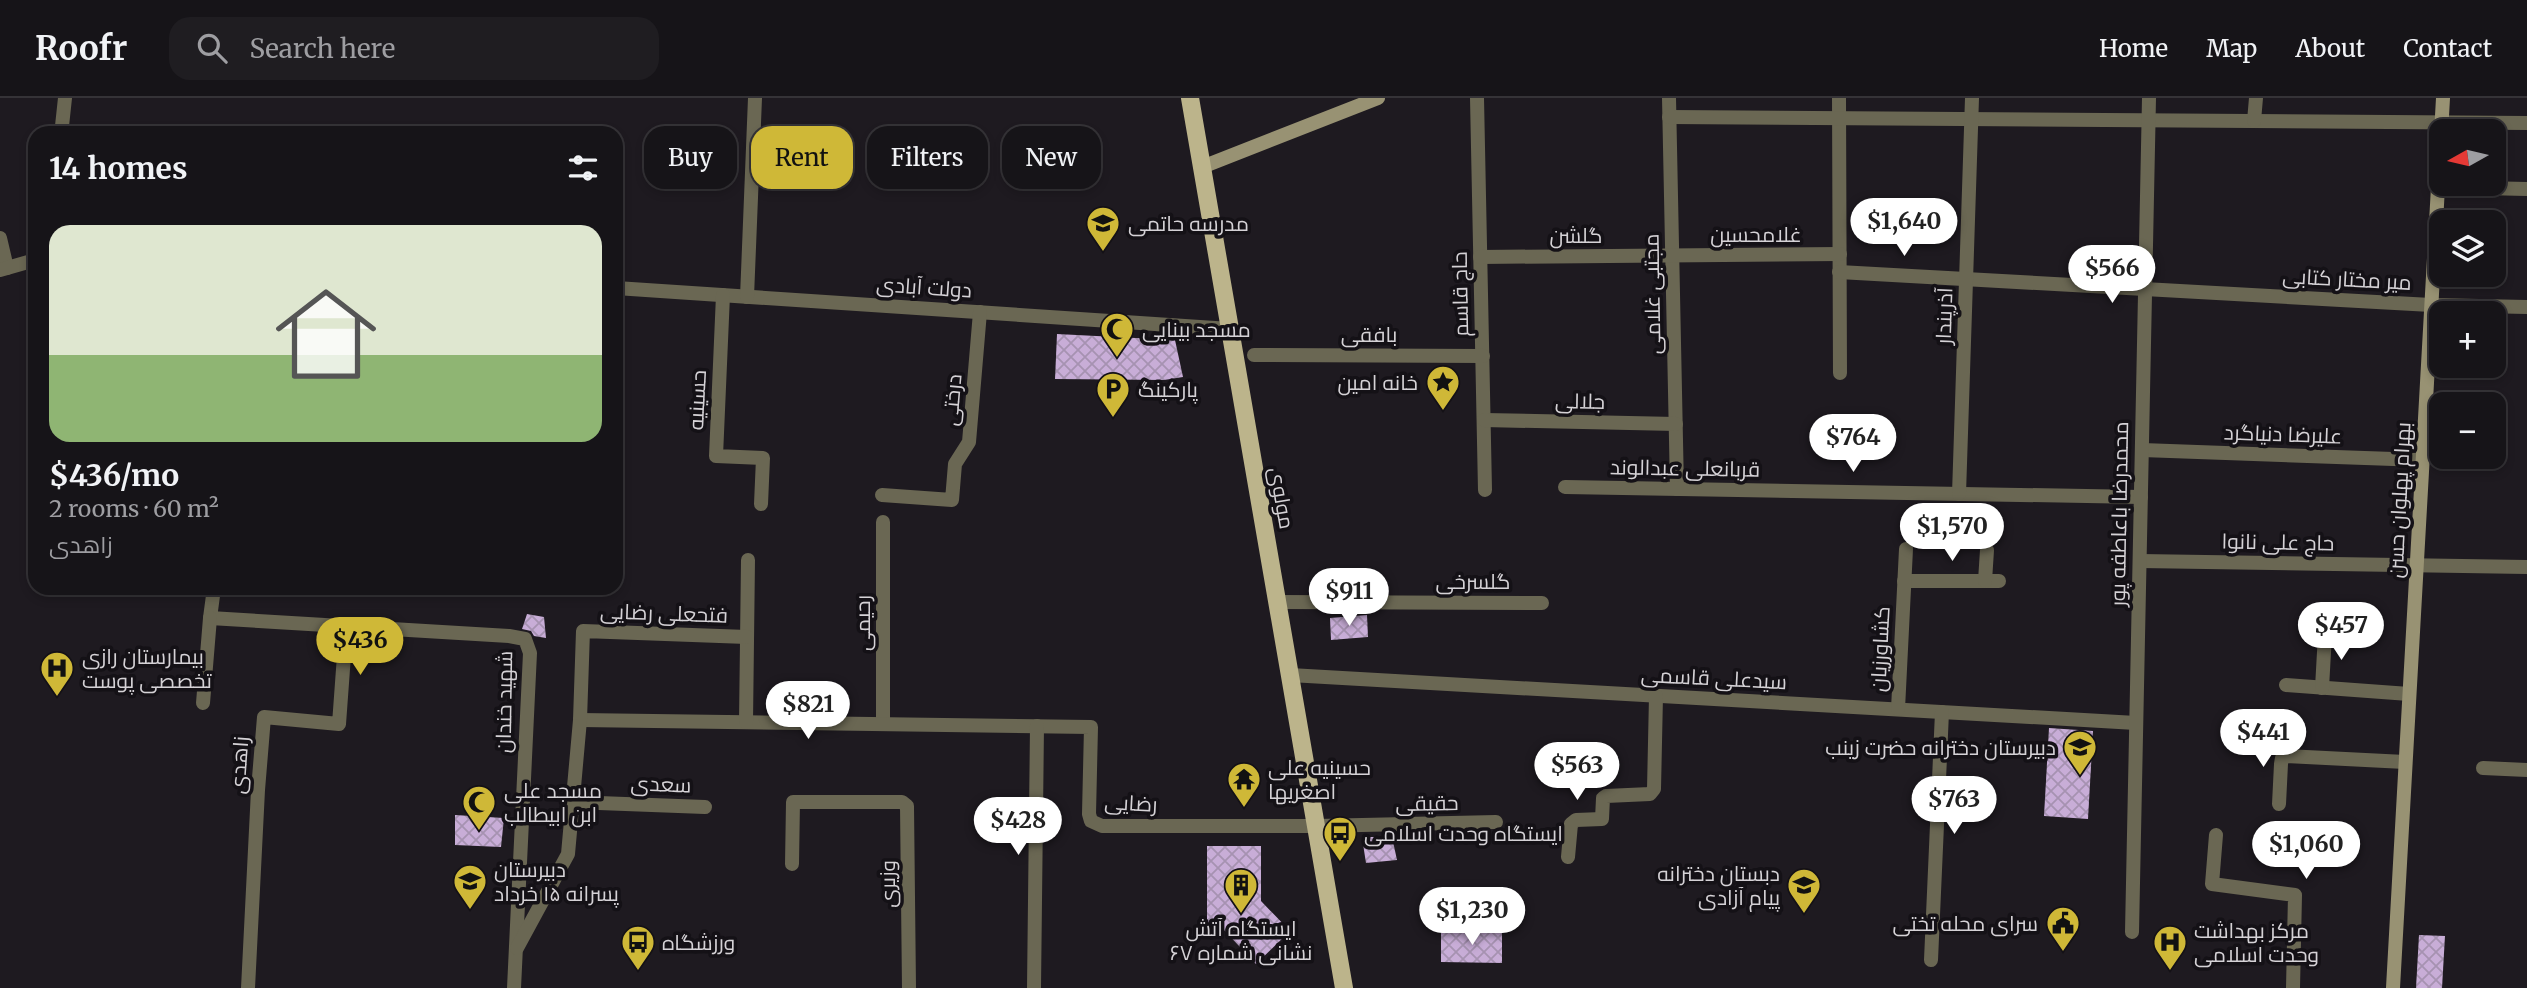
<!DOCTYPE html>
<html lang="en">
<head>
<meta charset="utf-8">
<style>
  body { margin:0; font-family:Merriweather,Cairo,serif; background:#1f1d21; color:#f1f3f6; height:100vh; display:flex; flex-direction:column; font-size:26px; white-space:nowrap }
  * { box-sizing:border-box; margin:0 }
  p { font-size:23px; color:#9e9ea2 }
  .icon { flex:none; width:38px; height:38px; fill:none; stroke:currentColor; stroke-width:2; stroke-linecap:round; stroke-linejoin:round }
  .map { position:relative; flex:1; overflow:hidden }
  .sheet { position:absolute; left:28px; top:28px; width:595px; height:469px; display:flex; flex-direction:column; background:#161418; border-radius:21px; box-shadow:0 4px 10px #0003,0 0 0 2px #353337 }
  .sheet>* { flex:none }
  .hud { position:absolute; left:644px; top:28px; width:665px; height:63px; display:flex; gap:14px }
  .needle { width:46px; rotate:262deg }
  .controls { position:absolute; left:2429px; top:21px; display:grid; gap:14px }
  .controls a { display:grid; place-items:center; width:77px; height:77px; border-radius:14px; background:#161418; box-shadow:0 4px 10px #0003,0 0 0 2px #353337; font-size:35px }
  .price { position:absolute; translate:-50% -60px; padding:0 16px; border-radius:24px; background:#fff; color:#222; font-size:23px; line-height:46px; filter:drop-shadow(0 2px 4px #0008) }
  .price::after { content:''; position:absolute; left:50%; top:42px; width:21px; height:16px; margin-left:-10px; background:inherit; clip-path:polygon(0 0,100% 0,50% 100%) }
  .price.selected { background:#cfb837; color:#111 }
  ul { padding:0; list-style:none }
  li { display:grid; align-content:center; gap:14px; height:371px; padding:0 21px }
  li span { display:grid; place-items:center; height:217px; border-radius:21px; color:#555 }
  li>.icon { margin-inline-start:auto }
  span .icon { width:126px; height:126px; fill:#fffc; stroke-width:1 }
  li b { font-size:30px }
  h2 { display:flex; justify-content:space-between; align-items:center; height:84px; padding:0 21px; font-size:30px }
  .tag { padding:0 24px; border-radius:21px; background:#161418; box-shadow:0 4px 10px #0003,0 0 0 2px #353337; font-size:24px; line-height:63px }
  .tag.selected { background:#cfb837; color:#111 }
  header { display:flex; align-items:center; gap:42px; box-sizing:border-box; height:98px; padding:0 35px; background:#161418; border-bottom:2px solid #353337 }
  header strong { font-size:33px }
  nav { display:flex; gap:38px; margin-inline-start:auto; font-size:24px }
  .search { width:490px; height:63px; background:#1f1d21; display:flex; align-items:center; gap:18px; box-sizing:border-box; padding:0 24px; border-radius:21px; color:#9e9ea2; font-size:26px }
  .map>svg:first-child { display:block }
  .building { fill:url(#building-cross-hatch) }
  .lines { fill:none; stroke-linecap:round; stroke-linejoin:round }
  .street { stroke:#6a6753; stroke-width:14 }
  .secondary { stroke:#989273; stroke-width:14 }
  .primary { stroke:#bcb48b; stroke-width:18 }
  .labels { text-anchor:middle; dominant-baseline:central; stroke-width:7; stroke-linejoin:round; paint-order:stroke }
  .poi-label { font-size:21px; fill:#d5d2d6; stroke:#141116; text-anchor:start }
  .street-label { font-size:21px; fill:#d5d2d6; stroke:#141116 }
</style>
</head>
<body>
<header>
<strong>Roofr</strong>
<div class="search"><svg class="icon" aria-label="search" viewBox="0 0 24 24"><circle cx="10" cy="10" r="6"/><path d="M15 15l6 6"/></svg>Search here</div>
<nav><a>Home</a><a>Map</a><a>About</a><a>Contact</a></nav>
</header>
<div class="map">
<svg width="2527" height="890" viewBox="0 0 2527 890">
  <defs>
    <pattern id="building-cross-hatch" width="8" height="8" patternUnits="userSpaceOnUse" patternTransform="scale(1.75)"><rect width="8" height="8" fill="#c8add7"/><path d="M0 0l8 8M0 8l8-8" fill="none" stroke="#a692b1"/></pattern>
  </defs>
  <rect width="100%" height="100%" fill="#1e1a20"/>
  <g class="building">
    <path d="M1057,236L1175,242L1183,279L1164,282L1055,281Z"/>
    <path d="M527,516L544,519L546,540L534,538L531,533L522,531Z"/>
    <path d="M1367,517L1368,539L1331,542L1330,520Z"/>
    <path d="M2049,630L2093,633L2088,721L2044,718Z"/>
    <path d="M455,717L504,720L501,749L455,747Z"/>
    <path d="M1368,739H1392L1397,762L1366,765L1363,746Z"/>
    <path d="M1207,748H1261V803L1290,833L1256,866L1223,831H1207Z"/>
    <path d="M1441,833L1502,834V865L1441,864Z"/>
    <path d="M2419,837L2445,838L2442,890H2416Z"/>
  </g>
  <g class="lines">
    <g class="street">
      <path d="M1477,0L1485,392"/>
      <path d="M1669,0L1677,391"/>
      <path d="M1839,0L1840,275"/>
      <path d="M1669,19L2527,25"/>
      <path d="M2254,23L2256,0"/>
      <path d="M62,28L65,0"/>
      <path d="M2438,89L2527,91"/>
      <path d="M0,140L7,170"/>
      <path d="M1480,159L1840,156"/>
      <path d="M0,172L35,162"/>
      <path d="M1839,174L2431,207L2527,209"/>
      <path d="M616,190L1230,231"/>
      <path d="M723,197L716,358L763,360L761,406"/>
      <path d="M747,199L755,0"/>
      <path d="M1254,257L1483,258"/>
      <path d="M1484,322L1676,326"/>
      <path d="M2142,352L2422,362"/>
      <path d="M1565,389L2141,399"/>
      <path d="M1959,396L1972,0"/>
      <path d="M882,397L952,402L955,366L969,344L980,214"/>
      <path d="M883,424V626"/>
      <path d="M2140,463L2527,469"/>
      <path d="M1904,483H1999"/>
      <path d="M1985,483L1987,452"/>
      <path d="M214,490L210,520L509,538L525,541L530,555L514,890"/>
      <path d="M1277,504L1542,505"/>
      <path d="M1290,577L2136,625"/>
      <path d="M2286,587L2409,596"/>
      <path d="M2322,590L2325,536"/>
      <path d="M203,605L210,520"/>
      <path d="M1898,611L1906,451"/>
      <path d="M580,622L1091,629L1089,716L1091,723L1102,728H1317L1496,724"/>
      <path d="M746,624L748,462"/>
      <path d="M2483,670L2527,672"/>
      <path d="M572,704L705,709"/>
      <path d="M2279,706L2281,666L2282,660L2286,658L2405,664"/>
      <path d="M2216,737L2212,786L2295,797L2293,890"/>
      <path d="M1568,759L1571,726L1576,722L1602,721L1603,700L1606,698L1650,696L1654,691L1656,598"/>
      <path d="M792,766L793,704H902L907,708L909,890"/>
      <path d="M2132,834L2149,0"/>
      <path d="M517,850L568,756L580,622L583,533L747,539"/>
      <path d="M1931,862L1942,614"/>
      <path d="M248,890L258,692L264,619L339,626L346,530"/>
      <path d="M1034,890L1037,628"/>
    </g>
    <g class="secondary">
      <path d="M1202,69L1378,0"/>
      <path d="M2393,890L2443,0"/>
    </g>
    <path class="primary" d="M1190,0L1344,890"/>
  </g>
  <defs>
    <symbol id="school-pin" viewBox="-11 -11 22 30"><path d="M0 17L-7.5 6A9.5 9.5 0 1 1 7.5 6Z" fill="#cfb837" stroke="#141116"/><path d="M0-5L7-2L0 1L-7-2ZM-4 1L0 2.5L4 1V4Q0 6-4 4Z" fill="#111"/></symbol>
    <symbol id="mosque-pin" viewBox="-11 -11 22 30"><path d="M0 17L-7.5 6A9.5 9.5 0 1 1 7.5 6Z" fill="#cfb837" stroke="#141116"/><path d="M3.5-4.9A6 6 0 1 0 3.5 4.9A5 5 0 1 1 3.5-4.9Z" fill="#111"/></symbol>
    <symbol id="sight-pin" viewBox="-11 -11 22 30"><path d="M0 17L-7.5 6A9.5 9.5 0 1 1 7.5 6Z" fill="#cfb837" stroke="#141116"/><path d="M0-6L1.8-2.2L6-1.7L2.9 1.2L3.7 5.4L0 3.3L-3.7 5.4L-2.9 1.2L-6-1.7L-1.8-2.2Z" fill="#111"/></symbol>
    <symbol id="parking-pin" viewBox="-11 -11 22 30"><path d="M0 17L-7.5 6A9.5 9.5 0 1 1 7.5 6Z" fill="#cfb837" stroke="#141116"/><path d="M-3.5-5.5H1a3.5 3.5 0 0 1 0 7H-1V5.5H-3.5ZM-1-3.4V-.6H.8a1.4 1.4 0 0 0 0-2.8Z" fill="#111"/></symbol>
    <symbol id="hospital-pin" viewBox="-11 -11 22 30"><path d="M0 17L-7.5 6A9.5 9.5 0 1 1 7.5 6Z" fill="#cfb837" stroke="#141116"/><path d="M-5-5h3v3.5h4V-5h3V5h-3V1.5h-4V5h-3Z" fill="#111"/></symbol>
    <symbol id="temple-pin" viewBox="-11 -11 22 30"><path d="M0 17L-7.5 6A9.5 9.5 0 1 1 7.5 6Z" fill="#cfb837" stroke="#141116"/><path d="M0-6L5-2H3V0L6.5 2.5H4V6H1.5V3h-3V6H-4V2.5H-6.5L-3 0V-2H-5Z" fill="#111"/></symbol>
    <symbol id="bus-pin" viewBox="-11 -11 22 30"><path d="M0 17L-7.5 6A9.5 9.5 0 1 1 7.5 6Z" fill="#cfb837" stroke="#141116"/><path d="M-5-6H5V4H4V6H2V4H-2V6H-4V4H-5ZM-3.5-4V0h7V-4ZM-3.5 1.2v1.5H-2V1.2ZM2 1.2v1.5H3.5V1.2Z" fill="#111"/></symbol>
    <symbol id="building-pin" viewBox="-11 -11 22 30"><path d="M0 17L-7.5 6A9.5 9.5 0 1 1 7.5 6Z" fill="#cfb837" stroke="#141116"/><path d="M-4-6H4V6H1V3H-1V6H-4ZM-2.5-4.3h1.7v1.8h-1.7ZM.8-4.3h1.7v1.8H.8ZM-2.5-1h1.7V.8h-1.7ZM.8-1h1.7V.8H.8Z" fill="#111"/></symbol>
    <symbol id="civic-pin" viewBox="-11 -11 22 30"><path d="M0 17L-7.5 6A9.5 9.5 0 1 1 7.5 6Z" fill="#cfb837" stroke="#141116"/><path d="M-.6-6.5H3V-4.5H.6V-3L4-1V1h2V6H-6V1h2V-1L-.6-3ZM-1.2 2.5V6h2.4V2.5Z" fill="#111"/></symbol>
  </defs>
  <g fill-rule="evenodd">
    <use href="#school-pin" x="1084" y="106" width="38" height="52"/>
    <use href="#mosque-pin" x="1098" y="212" width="38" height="52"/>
    <use href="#sight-pin" x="1424" y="265" width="38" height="52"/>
    <use href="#parking-pin" x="1094" y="272" width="38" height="52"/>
    <use href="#hospital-pin" x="38" y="551" width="38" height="52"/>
    <use href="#school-pin" x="2061" y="630" width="38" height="52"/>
    <use href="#temple-pin" x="1225" y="662" width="38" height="52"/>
    <use href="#mosque-pin" x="460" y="685" width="38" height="52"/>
    <use href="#bus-pin" x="1321" y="716" width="38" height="52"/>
    <use href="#school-pin" x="451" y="764" width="38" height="52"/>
    <use href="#building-pin" x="1222" y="768" width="38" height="52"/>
    <use href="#school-pin" x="1785" y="768" width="38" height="52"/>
    <use href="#civic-pin" x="2044" y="806" width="38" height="52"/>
    <use href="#bus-pin" x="619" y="825" width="38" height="52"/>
    <use href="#hospital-pin" x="2151" y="825" width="38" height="52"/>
  </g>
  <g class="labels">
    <g class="poi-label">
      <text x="1128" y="125">مدرسه حاتمی</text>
      <text x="1142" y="231">مسجد بینایی</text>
      <text x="1418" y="284" text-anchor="end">خانه امین</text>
      <text x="1138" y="291">پارکینگ</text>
      <text x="82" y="558">بیمارستان رازی<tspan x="82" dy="24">تخصصی پوست</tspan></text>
      <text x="2056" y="649" text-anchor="end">دبیرستان دخترانه حضرت زینب</text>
      <text x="1268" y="669">حسینیه علی<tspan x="1268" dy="24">اصغریها</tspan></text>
      <text x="504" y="692">مسجد علی<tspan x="504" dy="24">ابن ابیطالب</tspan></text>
      <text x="1364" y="735">ایستگاه وحدت اسلامی</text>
      <text x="494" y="771">دبیرستان<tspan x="494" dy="24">پسرانه ۱۵ خرداد</tspan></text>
      <text x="1780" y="775" text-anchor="end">دبستان دخترانه<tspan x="1780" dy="24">پیام آزادی</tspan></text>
      <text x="2038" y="825" text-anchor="end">سرای محله تختی</text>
      <text x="1241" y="830" text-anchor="middle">ایستگاه آتش<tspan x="1241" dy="24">نشانی شماره ۶۷</tspan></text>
      <text x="2194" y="832">مرکز بهداشت<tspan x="2194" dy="24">وحدت اسلامی</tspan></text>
      <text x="662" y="844">ورزشگاه</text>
    </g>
    <g class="street-label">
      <text x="1756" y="136">غلامحسین</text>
      <text x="1576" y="137">گلشن</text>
      <text transform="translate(2347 181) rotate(3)">میر مختار کتابی</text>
      <text transform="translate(924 189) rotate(4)">دولت آبادی</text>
      <text transform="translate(1460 196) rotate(-91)">حاج قاسم</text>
      <text transform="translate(1652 196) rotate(-91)">مجتبی غلامی</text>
      <text transform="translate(1944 218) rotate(-88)">آذرپندار</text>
      <text x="1369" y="236">بافقی</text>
      <text transform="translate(697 302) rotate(-87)">حسینیه</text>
      <text transform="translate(952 302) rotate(-85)">درختی</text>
      <text transform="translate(1580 303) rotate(1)">جلالی</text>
      <text transform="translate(2283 336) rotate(2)">علیرضا دنیاگرد</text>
      <text transform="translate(1685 370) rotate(1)">قربانعلی عبدالوند</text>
      <text transform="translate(1282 400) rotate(80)">مولوی</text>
      <text transform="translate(2399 402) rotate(-87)">بهرام پهلوان حسن</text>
      <text transform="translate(2119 416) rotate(-89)">محمدرضا باعاطفه پور</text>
      <text transform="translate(2278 444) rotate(1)">حاج علی نانوا</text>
      <text x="1473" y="483">گلسرخی</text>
      <text transform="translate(664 515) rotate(2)">فتحعلی رضایی</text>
      <text transform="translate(862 525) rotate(-90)">رحیمی</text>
      <text transform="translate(1880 551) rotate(-87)">کشاورزیان</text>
      <text transform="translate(1714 580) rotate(3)">سیدعلی قاسمی</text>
      <text transform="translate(504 604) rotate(-89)">شهید خندان</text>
      <text transform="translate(239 667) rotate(-86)">زاهدی</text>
      <text transform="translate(661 686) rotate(2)">سعدی</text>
      <text transform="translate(1131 705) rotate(3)">رضایی</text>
      <text transform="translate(1427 705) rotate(-1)">حقیقی</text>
      <text transform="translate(887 786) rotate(-90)">وزیری</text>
    </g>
  </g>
</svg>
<div class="controls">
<a><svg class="needle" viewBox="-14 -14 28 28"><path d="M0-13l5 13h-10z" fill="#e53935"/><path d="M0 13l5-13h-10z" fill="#9e9ea2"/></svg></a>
<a><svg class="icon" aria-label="layers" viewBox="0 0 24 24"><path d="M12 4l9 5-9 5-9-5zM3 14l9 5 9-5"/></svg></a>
<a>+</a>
<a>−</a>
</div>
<b class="price" style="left:1904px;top:160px">$1,640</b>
<b class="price" style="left:2112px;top:207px">$566</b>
<b class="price" style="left:1853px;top:376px">$764</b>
<b class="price" style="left:1952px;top:465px">$1,570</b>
<b class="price" style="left:1349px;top:530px">$911</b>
<b class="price" style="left:2341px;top:564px">$457</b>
<b class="price selected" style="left:360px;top:579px">$436</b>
<b class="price" style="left:808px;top:643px">$821</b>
<b class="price" style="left:2263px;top:671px">$441</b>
<b class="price" style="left:1577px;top:704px">$563</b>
<b class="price" style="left:1954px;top:738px">$763</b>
<b class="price" style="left:1018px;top:759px">$428</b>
<b class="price" style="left:2306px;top:783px">$1,060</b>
<b class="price" style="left:1472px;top:849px">$1,230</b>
<div class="hud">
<a class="tag">Buy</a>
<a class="tag selected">Rent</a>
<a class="tag">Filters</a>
<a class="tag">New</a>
</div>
<section class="sheet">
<h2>14 homes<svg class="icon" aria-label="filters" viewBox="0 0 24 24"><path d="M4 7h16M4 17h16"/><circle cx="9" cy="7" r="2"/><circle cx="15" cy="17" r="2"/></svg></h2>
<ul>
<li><span style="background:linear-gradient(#dfe7d0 60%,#8fb573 0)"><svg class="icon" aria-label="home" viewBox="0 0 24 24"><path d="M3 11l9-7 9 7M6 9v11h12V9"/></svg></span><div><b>$436/mo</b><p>2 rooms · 60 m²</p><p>زاهدی</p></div></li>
</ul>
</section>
</div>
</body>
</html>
